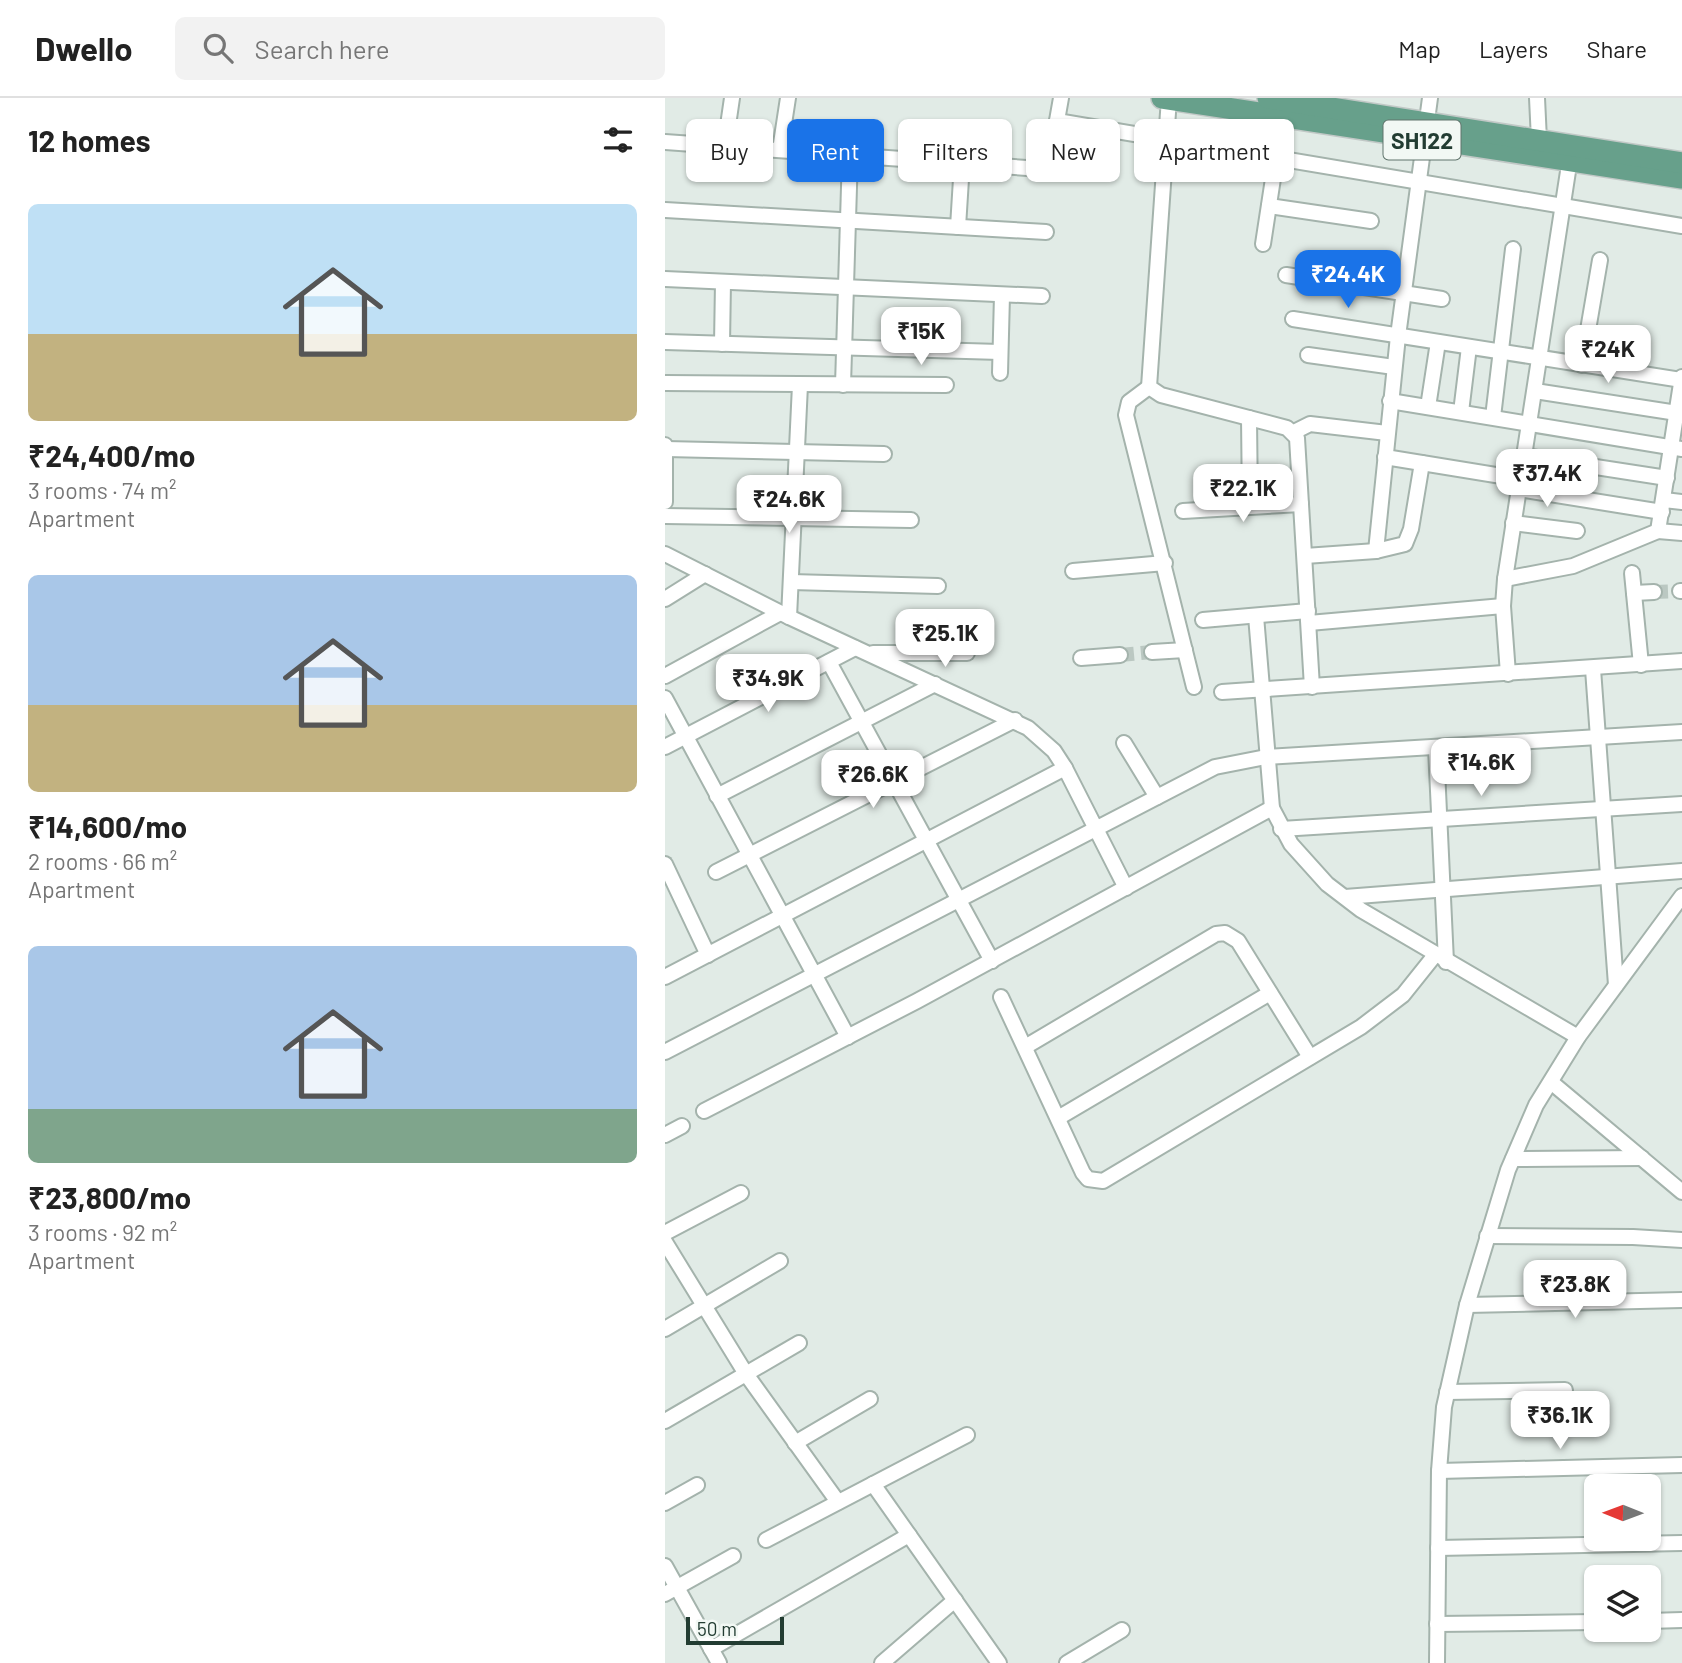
<!DOCTYPE html>
<html lang="en">
<head>
<meta charset="utf-8">
<style>
  body { margin:0; font-family:Barlow,sans-serif; background:#f2f2f2; color:#222; height:100vh; display:flex; flex-direction:column; font-size:26px; white-space:nowrap }
  * { box-sizing:border-box; margin:0 }
  p { font-size:23px; color:#767676 }
  .icon { flex:none; width:38px; height:38px; fill:none; stroke:currentColor; stroke-width:2; stroke-linecap:round; stroke-linejoin:round }
  .map { position:relative; flex:1; overflow:hidden }
  .side { display:flex; flex-direction:column; background:#fff; width:665px }
  .side>* { flex:none }
  .guide { position:absolute; left:21px; top:21px; width:665px; height:63px; display:flex; gap:14px }
  .needle { width:46px; rotate:271deg }
  .fabs { position:absolute; left:919px; top:1376px; display:grid; gap:14px }
  .fabs a { display:grid; place-items:center; width:77px; height:77px; border-radius:10px; background:#fff; box-shadow:0 2px 5px #0004; font-size:35px }
  .scale { position:absolute; left:21px; bottom:18px; width:98px; box-sizing:border-box; padding-left:7px; border:4px solid #223c32; border-top:0; font-size:19px; line-height:24px; white-space:nowrap; color:#223c32; -webkit-text-stroke:5px #f2f8f4; paint-order:stroke }
  .price { position:absolute; translate:-50% -60px; padding:0 16px; border-radius:14px; background:#fff; color:#222; font-size:23px; line-height:46px; filter:drop-shadow(0 2px 4px #0008) }
  .price::after { content:''; position:absolute; left:50%; top:42px; width:21px; height:16px; margin-left:-10px; background:inherit; clip-path:polygon(0 0,100% 0,50% 100%) }
  .price.selected { background:#1a73e8; color:#fff }
  ul { padding:0; list-style:none }
  li { display:grid; align-content:center; gap:14px; height:371px; padding:0 28px }
  li span { display:grid; place-items:center; height:217px; border-radius:10px; color:#555 }
  li>.icon { margin-inline-start:auto }
  span .icon { width:126px; height:126px; fill:#fffc; stroke-width:1 }
  li b { font-size:30px }
  h2 { display:flex; justify-content:space-between; align-items:center; height:84px; padding:0 28px; font-size:30px }
  .tag { padding:0 24px; border-radius:10px; background:#fff; box-shadow:0 2px 5px #0004; font-size:24px; line-height:63px }
  .tag.selected { background:#1a73e8; color:#fff }
  header { display:flex; align-items:center; gap:42px; box-sizing:border-box; height:98px; padding:0 35px; background:#fff; border-bottom:2px solid #e0e0e0 }
  header strong { font-size:33px }
  nav { display:flex; gap:38px; margin-inline-start:auto; font-size:24px }
  .search { width:490px; height:63px; background:#f2f2f2; display:flex; align-items:center; gap:18px; box-sizing:border-box; padding:0 24px; border-radius:10px; color:#767676; font-size:26px }
  main { display:flex; flex:1; min-height:0 }
  .map>svg:first-child { display:block }
  .lines { fill:none; stroke-linecap:round; stroke-linejoin:round }
  .street-tunnel { stroke:#bbc8c2; stroke-width:14; stroke-dasharray:14 7; stroke-linecap:butt }
  .street-casing { stroke:#a4b3ac; stroke-width:18 }
  .primary-casing { stroke:#c1c8c6; stroke-width:24 }
  .street { stroke:#fff; stroke-width:14 }
  .primary { stroke:#67a08b; stroke-width:21 }
  .labels { text-anchor:middle; dominant-baseline:central; stroke-width:6; stroke-linejoin:round; paint-order:stroke }
  .shield { fill:#f2f8f4; stroke:#60746c; stroke-width:2 }
  .shield-label { font-size:23px; font-weight:bold; fill:#223c32 }
</style>
</head>
<body>
<header>
<strong>Dwello</strong>
<div class="search"><svg class="icon" aria-label="search" viewBox="0 0 24 24"><circle cx="10" cy="10" r="6"/><path d="M15 15l6 6"/></svg>Search here</div>
<nav><a>Map</a><a>Layers</a><a>Share</a></nav>
</header>
<main>
<section class="side">
<h2>12 homes<svg class="icon" aria-label="filters" viewBox="0 0 24 24"><path d="M4 7h16M4 17h16"/><circle cx="9" cy="7" r="2"/><circle cx="15" cy="17" r="2"/></svg></h2>
<ul>
<li><span style="background:linear-gradient(#bfe0f5 60%,#c2b280 0)"><svg class="icon" aria-label="home" viewBox="0 0 24 24"><path d="M3 11l9-7 9 7M6 9v11h12V9"/></svg></span><div><b>₹24,400/mo</b><p>3 rooms · 74 m²</p><p>Apartment</p></div></li>
<li><span style="background:linear-gradient(#a9c7e8 60%,#c2b280 0)"><svg class="icon" aria-label="home" viewBox="0 0 24 24"><path d="M3 11l9-7 9 7M6 9v11h12V9"/></svg></span><div><b>₹14,600/mo</b><p>2 rooms · 66 m²</p><p>Apartment</p></div></li>
<li><span style="background:linear-gradient(#a9c7e8 75%,#7fa58c 0)"><svg class="icon" aria-label="home" viewBox="0 0 24 24"><path d="M3 11l9-7 9 7M6 9v11h12V9"/></svg></span><div><b>₹23,800/mo</b><p>3 rooms · 92 m²</p><p>Apartment</p></div></li>
</ul>
</section>
<div class="map">
<svg width="1017" height="1565" viewBox="0 0 1017 1565">
  <rect width="100%" height="100%" fill="#e1ebe6"/>
  <g class="lines">
    <g class="street-tunnel">
      <path d="M989,494L1015,493"/>
      <path d="M455,557L487,554"/>
    </g>
    <defs>
      <g id="street">
        <path d="M504,0L484,289L496,297L622,330L632,340L647,589"/>
        <path d="M872,0L874,42"/>
        <path d="M392,23L1017,128"/>
        <path d="M0,44L376,71L385,62L396,0"/>
        <path d="M60,48L67,0"/>
        <path d="M115,52L123,0"/>
        <path d="M604,108L706,123"/>
        <path d="M0,112L381,134"/>
        <path d="M293,129L297,65"/>
        <path d="M598,146L611,61"/>
        <path d="M621,177L777,201"/>
        <path d="M0,181L377,198"/>
        <path d="M628,221L1017,282"/>
        <path d="M0,244L335,254"/>
        <path d="M57,246L58,184"/>
        <path d="M643,257L729,269"/>
        <path d="M917,267L935,162"/>
        <path d="M335,275L337,197"/>
        <path d="M0,285L281,287"/>
        <path d="M178,287L185,56"/>
        <path d="M484,289L464,304L461,317L529,589"/>
        <path d="M870,293L1012,315"/>
        <path d="M725,303L1017,351"/>
        <path d="M763,309L773,244"/>
        <path d="M796,314L804,249"/>
        <path d="M828,319L848,151"/>
        <path d="M584,320L585,408"/>
        <path d="M629,334L645,326L722,335"/>
        <path d="M0,347V404"/>
        <path d="M1,351L219,356"/>
        <path d="M859,358L1002,380"/>
        <path d="M720,359L855,381"/>
        <path d="M853,391L997,414"/>
        <path d="M999,402L1017,404"/>
        <path d="M518,413L636,406"/>
        <path d="M0,418L246,422"/>
        <path d="M848,425L912,433"/>
        <path d="M993,433L1017,435"/>
        <path d="M711,453L733,238L765,0"/>
        <path d="M0,456L124,519L363,630L389,653L400,670L461,790"/>
        <path d="M640,458L711,453L740,446L746,431L757,365"/>
        <path d="M408,473L500,465"/>
        <path d="M967,475L976,567"/>
        <path d="M840,481L908,468L993,433L1017,279"/>
        <path d="M126,484L273,488"/>
        <path d="M1015,493H1017"/>
        <path d="M969,495L989,494"/>
        <path d="M0,501L40,476"/>
        <path d="M591,518L607,710L626,746L662,786L696,812L913,939"/>
        <path d="M124,519L135,287"/>
        <path d="M538,522L643,513"/>
        <path d="M644,525L838,508"/>
        <path d="M487,554L520,552"/>
        <path d="M208,555H302"/>
        <path d="M416,560L455,557"/>
        <path d="M164,564L327,863"/>
        <path d="M928,571L951,887"/>
        <path d="M843,576L838,508L840,481L906,54"/>
        <path d="M0,578L115,515"/>
        <path d="M557,594L1017,563"/>
        <path d="M0,600L183,939"/>
        <path d="M459,645L492,699"/>
        <path d="M0,649L190,550"/>
        <path d="M771,650L781,864"/>
        <path d="M52,698L270,586"/>
        <path d="M616,731L1017,706"/>
        <path d="M0,766L43,857"/>
        <path d="M51,774L350,622"/>
        <path d="M680,799L1017,773"/>
        <path d="M0,879L400,670"/>
        <path d="M336,899L418,1075L423,1081L438,1083L696,929L738,897L770,857"/>
        <path d="M360,949L551,836L560,835L573,843L645,959"/>
        <path d="M0,954L550,669L601,659L1017,634"/>
        <path d="M886,984L1017,1094"/>
        <path d="M39,1013L252,903L607,710"/>
        <path d="M393,1020L605,895"/>
        <path d="M0,1037L17,1028"/>
        <path d="M848,1061L977,1060"/>
        <path d="M0,1135L76,1095"/>
        <path d="M822,1138L968,1139L1017,1142"/>
        <path d="M0,1144L81,1276L173,1404"/>
        <path d="M802,1207L1017,1202"/>
        <path d="M0,1231L115,1163"/>
        <path d="M782,1294L900,1292"/>
        <path d="M0,1323L134,1245"/>
        <path d="M130,1345L205,1301"/>
        <path d="M774,1373L1017,1367"/>
        <path d="M208,1386L334,1565"/>
        <path d="M0,1405L32,1387"/>
        <path d="M101,1442L302,1337"/>
        <path d="M773,1450L1017,1445"/>
        <path d="M0,1468L54,1565"/>
        <path d="M0,1496L68,1458"/>
        <path d="M984,1523L1017,1522"/>
        <path d="M772,1526L931,1524"/>
        <path d="M46,1551L244,1437"/>
        <path d="M217,1565L290,1502"/>
        <path d="M402,1565L457,1532"/>
        <path d="M772,1565L774,1373L779,1309L802,1207L843,1072L871,1007L913,939L1017,798"/>
      </g>
      <g id="primary">
        <path d="M497,0L1017,80"/>
        <path d="M603,0L1017,65"/>
      </g>
    </defs>
    <use href="#street" class="street-casing"/>
    <use href="#primary" class="primary-casing"/>
    <use href="#street" class="street"/>
    <use href="#primary" class="primary"/>
  </g>
  <g class="labels">
    <rect class="shield" x="718.5" y="22.5" width="77" height="39" rx="5"/>
    <g class="shield-label">
      <text x="757" y="42">SH122</text>
    </g>
  </g>
</svg>
<div class="fabs">
<a><svg class="needle" viewBox="-14 -14 28 28"><path d="M0-13l5 13h-10z" fill="#e53935"/><path d="M0 13l5-13h-10z" fill="#767676"/></svg></a>
<a><svg class="icon" aria-label="layers" viewBox="0 0 24 24"><path d="M12 4l9 5-9 5-9-5zM3 14l9 5 9-5"/></svg></a>
</div>
<div class="scale">50 m</div>
<b class="price selected" style="left:683px;top:212px">₹24.4K</b>
<b class="price" style="left:256px;top:269px">₹15K</b>
<b class="price" style="left:943px;top:287px">₹24K</b>
<b class="price" style="left:882px;top:411px">₹37.4K</b>
<b class="price" style="left:578px;top:426px">₹22.1K</b>
<b class="price" style="left:124px;top:437px">₹24.6K</b>
<b class="price" style="left:280px;top:571px">₹25.1K</b>
<b class="price" style="left:103px;top:616px">₹34.9K</b>
<b class="price" style="left:816px;top:700px">₹14.6K</b>
<b class="price" style="left:208px;top:712px">₹26.6K</b>
<b class="price" style="left:910px;top:1222px">₹23.8K</b>
<b class="price" style="left:895px;top:1353px">₹36.1K</b>
<div class="guide">
<a class="tag">Buy</a>
<a class="tag selected">Rent</a>
<a class="tag">Filters</a>
<a class="tag">New</a>
<a class="tag">Apartment</a>
</div>
</div>
</main>
</body>
</html>
